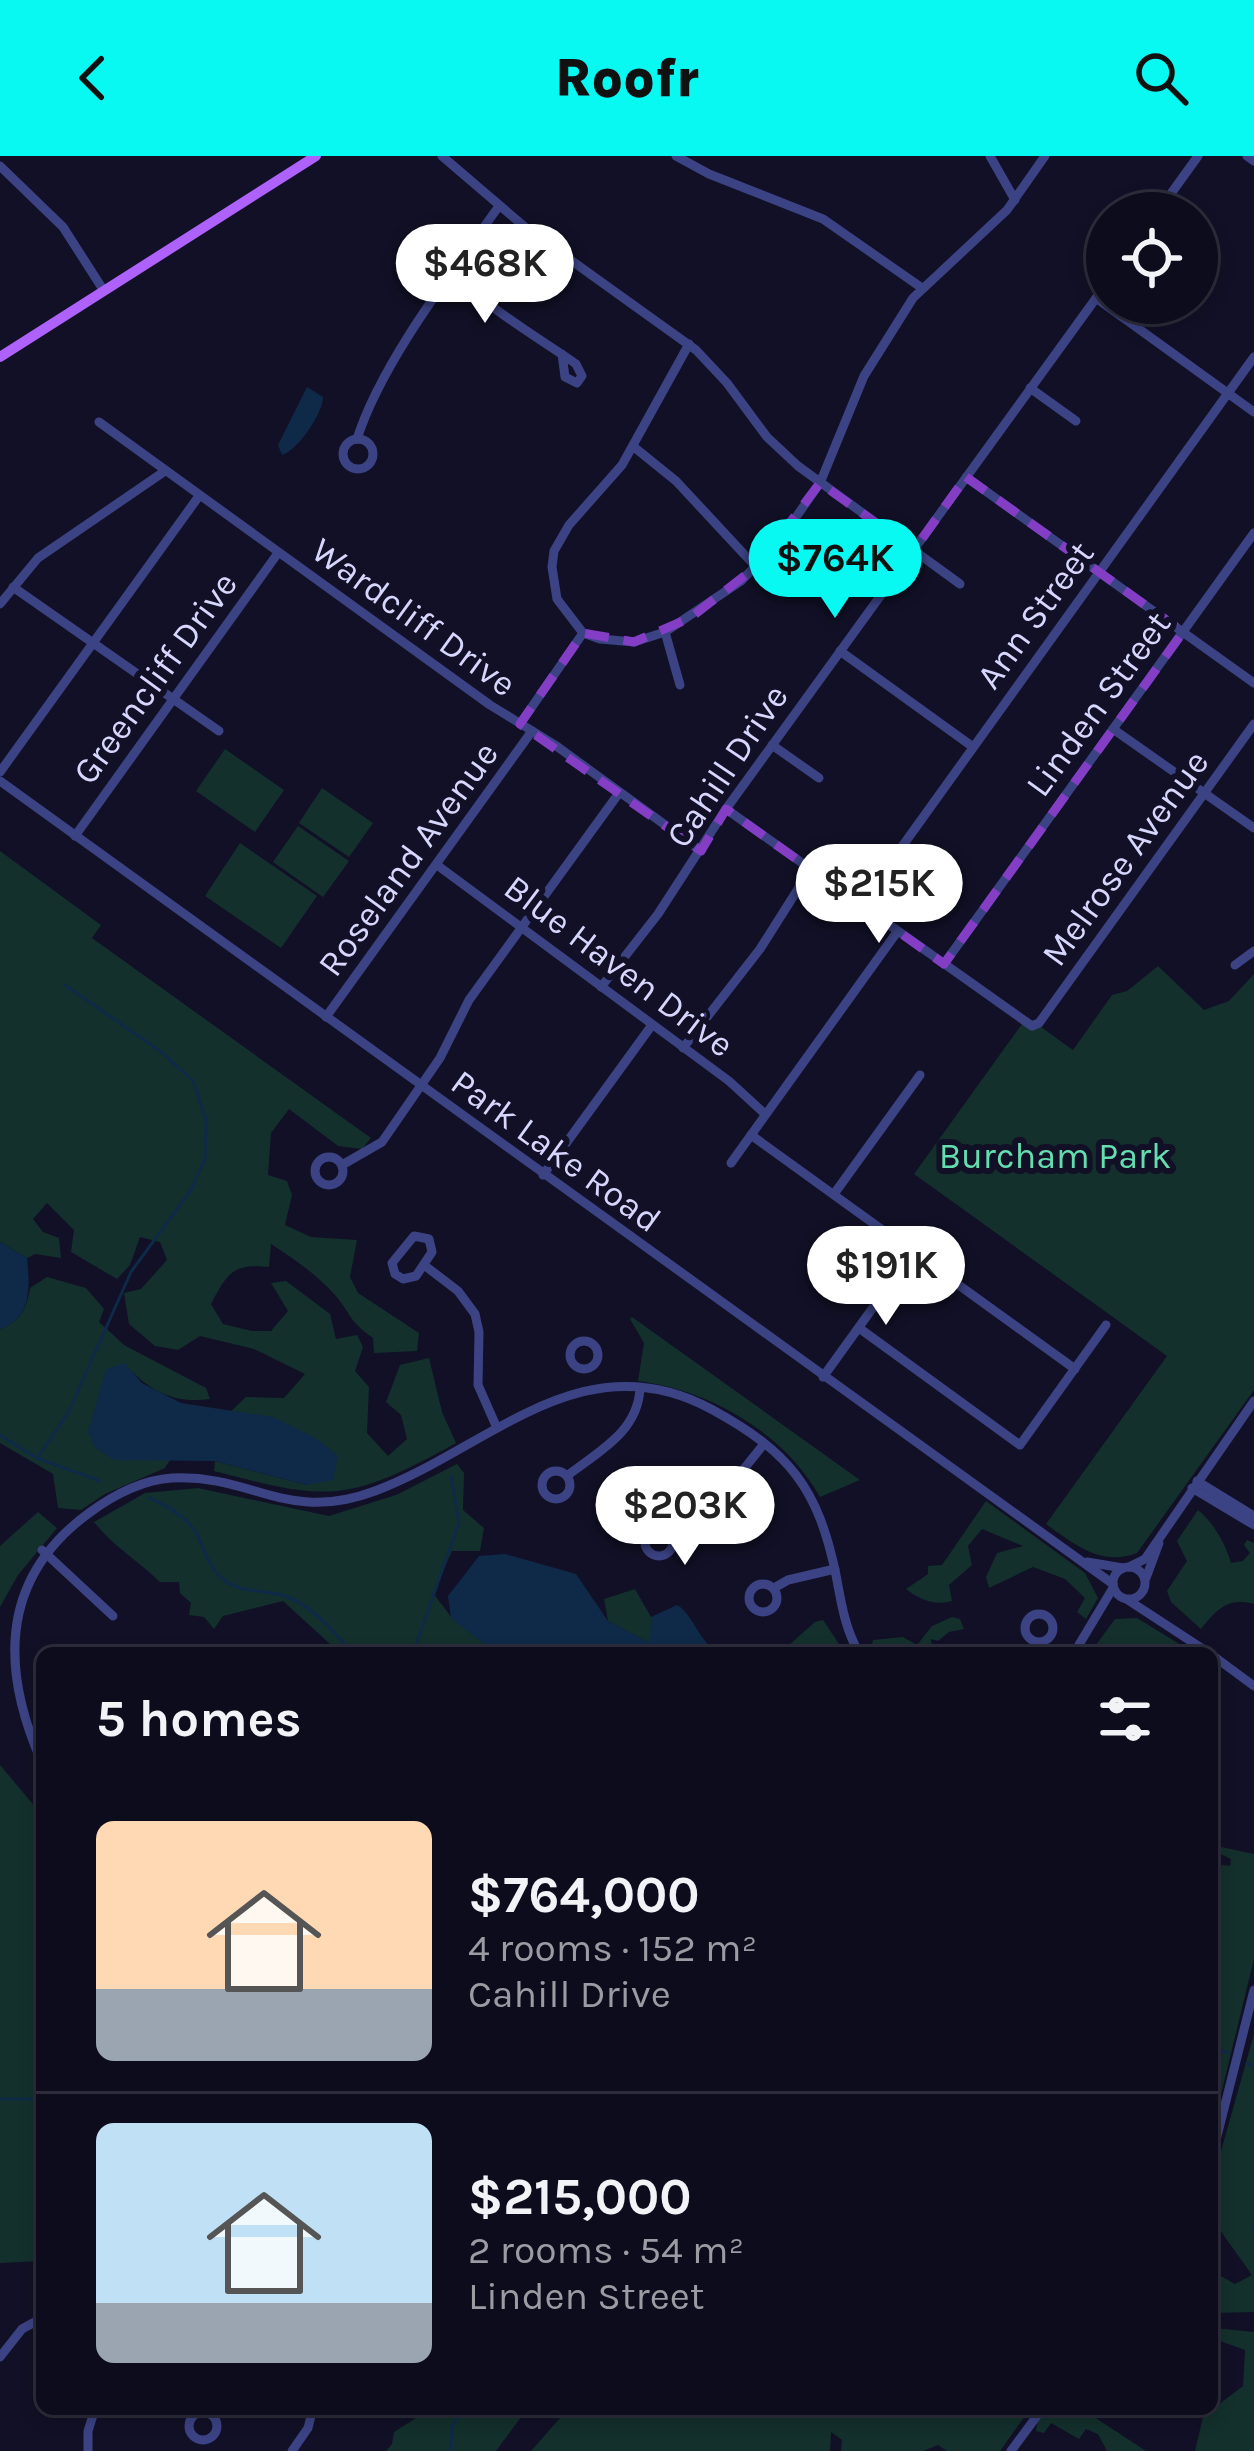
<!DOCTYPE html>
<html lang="en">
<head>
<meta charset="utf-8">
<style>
  body { margin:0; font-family:Karla,sans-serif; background:#1b1a29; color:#f1f3f6; height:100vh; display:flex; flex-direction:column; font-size:45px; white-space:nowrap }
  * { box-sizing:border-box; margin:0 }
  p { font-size:39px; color:#9a9ba3 }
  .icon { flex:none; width:66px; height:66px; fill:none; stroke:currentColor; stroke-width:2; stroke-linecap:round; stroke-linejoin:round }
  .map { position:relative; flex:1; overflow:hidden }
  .side { position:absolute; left:36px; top:1491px; width:1182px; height:768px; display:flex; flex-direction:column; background:#0d0c1c; border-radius:18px; box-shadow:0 6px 18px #0003,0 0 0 3px #2d2c3b }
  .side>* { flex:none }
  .tools { position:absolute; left:1086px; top:36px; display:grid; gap:24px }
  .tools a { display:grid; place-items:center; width:132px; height:132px; border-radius:50%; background:#0d0c1c; box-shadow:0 6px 18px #0003,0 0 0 3px #2d2c3b; font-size:60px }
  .price { position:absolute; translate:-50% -102px; padding:0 27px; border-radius:42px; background:#fff; color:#222; font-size:39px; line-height:78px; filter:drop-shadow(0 3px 6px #0008) }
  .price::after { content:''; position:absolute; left:50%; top:72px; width:36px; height:27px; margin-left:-18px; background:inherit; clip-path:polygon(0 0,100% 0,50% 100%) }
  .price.selected { background:#08f8f2; color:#111 }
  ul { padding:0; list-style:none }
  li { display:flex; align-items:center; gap:36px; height:300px; padding:0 60px }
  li+li { border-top:3px solid #2d2c3b }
  li span { display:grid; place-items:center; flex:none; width:336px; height:240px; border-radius:18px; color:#555 }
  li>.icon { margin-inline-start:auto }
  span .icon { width:144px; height:144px; fill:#fffc; stroke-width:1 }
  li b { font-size:51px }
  h2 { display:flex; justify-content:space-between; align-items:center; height:144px; padding:0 60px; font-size:51px }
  header { display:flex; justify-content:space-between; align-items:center; height:156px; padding:0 60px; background:#08f8f2; color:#111; font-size:54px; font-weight:800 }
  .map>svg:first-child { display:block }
  .green { fill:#13302c }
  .water { fill:#0e2a48 }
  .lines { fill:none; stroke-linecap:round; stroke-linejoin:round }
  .stream { stroke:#0e2a48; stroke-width:3 }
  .minor { stroke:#3c4384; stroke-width:9 }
  .major { stroke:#ae61fb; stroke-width:10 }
  .marked { fill:none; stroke:#843dc5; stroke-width:9; stroke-dasharray:24 15; stroke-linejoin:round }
  .labels { text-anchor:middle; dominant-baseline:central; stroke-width:12; stroke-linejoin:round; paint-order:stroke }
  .street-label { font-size:36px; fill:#d7d7fe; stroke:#111026 }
  .park-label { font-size:36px; fill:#64ddaf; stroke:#111026 }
</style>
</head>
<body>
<header><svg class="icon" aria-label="back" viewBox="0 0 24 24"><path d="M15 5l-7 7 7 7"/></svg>Roofr<svg class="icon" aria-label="search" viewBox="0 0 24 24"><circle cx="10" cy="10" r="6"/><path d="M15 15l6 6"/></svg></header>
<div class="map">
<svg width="1254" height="2295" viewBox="0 0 1254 2295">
  <rect width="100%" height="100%" fill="#111026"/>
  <g class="green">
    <path d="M225,593L284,634L255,676L196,635Z"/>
    <path d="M322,632L373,667L349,701L299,667Z"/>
    <path d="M298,670L349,705L323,741L273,706Z"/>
    <path d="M240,687L317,740L281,792L205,740Z"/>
    <path d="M0,695L101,769L92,782L371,982L362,993L338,990L289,953L271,977L268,1019L287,1025L292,1039L285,1069L311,1081L357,1084L350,1121L358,1137L419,1177L417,1195L374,1197L373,1182C347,1164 352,1158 334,1138C316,1118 294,1103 271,1088L269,1111C232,1107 227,1118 211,1148L223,1168L252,1175H271L288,1155L271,1127L286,1125L330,1158L336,1183L357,1179L363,1191L355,1215L369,1231L367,1277L388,1300L407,1283L401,1259L386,1246L400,1209L429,1202L442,1256L456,1287C349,1346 331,1346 214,1315L215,1305L307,1329L273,1261L229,1257L246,1241L284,1242L305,1218L254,1193L200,1180L178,1194L155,1190L129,1168L124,1137L141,1133L167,1104L160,1086L140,1081L130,1109L117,1123L71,1096L74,1074L47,1047L33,1063L43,1076L59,1082L61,1102L35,1098L27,1102L0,1086Z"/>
    <path d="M1158,810L1204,854L1229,845L1254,818V1234L1137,1397C1101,1411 1074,1388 1046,1368L1167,1200L914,1018L1027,861L1073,894L1112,839L1127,835Z"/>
    <path d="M47,1121L86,1132L104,1153L99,1166L124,1189L206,1232L210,1243C174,1248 149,1235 125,1208L115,1304H170L165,1312L105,1338L81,1354L58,1352L53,1318L0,1287V1173C20,1166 27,1152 30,1132Z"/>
    <path d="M632,1161L860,1324L820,1341C784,1277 710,1234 638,1225L644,1187L630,1163Z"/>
    <path d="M457,1308L464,1317L463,1354L484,1372L480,1395H452L433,1437L452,1462L496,1497H331L330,1488L283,1445L223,1460L214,1473L204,1461L189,1459L191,1447L180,1437L179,1426H160C137,1404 113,1390 94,1366L145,1337L198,1332L329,1360L396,1339Z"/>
    <path d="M986,1345L1085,1417L1098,1442L1086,1463L1077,1456L1085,1442L1065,1423L1033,1411L989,1432L986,1421L997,1397L1023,1390L982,1373L968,1390L972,1409L949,1429L952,1445C935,1450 920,1444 906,1433L928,1418V1410L942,1409Z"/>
    <path d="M1198,1354C1214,1367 1226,1389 1231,1407L1243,1405L1250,1397L1244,1389L1247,1384L1254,1387V1448C1228,1441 1217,1453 1201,1473L1171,1446L1167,1435L1187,1405L1177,1385Z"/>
    <path d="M38,1356L57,1372L18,1419L0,1451V1390Z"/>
    <path d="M635,1433L651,1461V1488L608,1465L604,1443Z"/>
    <path d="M952,1461L960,1463L964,1473L949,1476L938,1485L931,1483L933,1497H869L873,1484L903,1481L917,1489L932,1470Z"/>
    <path d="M1137,1462L1194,1497H1090L1115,1463Z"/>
    <path d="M823,1464L845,1497H793L788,1490L815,1466Z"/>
    <path d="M0,1609L42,1659V2105L0,2107Z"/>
    <path d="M1212,1689L1254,1698V1803L1212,1975V1834L1217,1829V1772L1212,1770V1725L1222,1709L1230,1710L1231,1703L1212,1694Z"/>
    <path d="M1254,1878V2156L1212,2157V2115L1235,2128L1252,2119L1212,2063V2027Z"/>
    <path d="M1214,2172L1254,2176V2295H1195L1203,2261L1187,2253H1212V2247L1218,2249L1243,2230L1245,2194L1212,2182Z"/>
    <path d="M430,2253H527L496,2295H386L392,2288L394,2276Z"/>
    <path d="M568,2253H1030L1000,2295H947L938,2289L923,2295H841L842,2284L831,2276L830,2295H531Z"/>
    <path d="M1050,2253H1082L1146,2295H1107L1098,2278L1086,2273L1079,2283L1051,2267L1044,2277L1036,2275L1038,2263Z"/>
  </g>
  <g class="water">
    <path d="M307,231L323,241C323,257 298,294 282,299L278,289Z"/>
    <path d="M0,1086L27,1102C30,1131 32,1162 0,1173Z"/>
    <path d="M125,1207L142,1227L181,1247L273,1261L317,1283L338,1300L333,1324L307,1329L215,1305L115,1304L95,1292L88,1276L106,1213Z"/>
    <path d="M505,1398L576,1418L608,1465L650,1487L651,1461L677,1449C693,1458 696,1481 718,1497H496L451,1462L448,1440L479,1400Z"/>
  </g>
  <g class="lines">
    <g class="stream">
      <path d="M0,1279L37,1302L100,1325"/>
      <path d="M37,1302L68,1257L131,1116L191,1034L205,1003L206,964L193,925L164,898L65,829"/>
      <path d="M149,1342C166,1349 184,1359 195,1375C205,1392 207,1411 224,1424C242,1438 267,1433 288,1441C315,1452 334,1476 352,1497"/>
      <path d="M413,1497L459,1367L451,1320"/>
      <path d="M1212,1891L1229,1897"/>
      <path d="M1247,1907L1254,1911"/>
      <path d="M0,1943H42"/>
      <path d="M1254,2067V2077"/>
      <path d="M451,2295L452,2271L462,2253"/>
    </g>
    <g class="minor">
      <path d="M442,0L526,72L696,194L727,227L767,281L798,310L960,428"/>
      <path d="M676,0L709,18L823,63L922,132"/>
      <path d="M990,0L1015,44"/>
      <path d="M1247,0L1254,5"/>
      <path d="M0,10L63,71L104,135"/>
      <path d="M1157,57L1198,0"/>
      <path d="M1197,95L1199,97"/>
      <path d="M454,114C472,143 545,186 576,208L582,220L577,227L565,221L562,198"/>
      <path d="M1096,142L1254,256"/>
      <path d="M689,188L622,309L569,369L554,395L552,411L557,443L583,477L600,483L634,486L665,476L741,425L777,388L820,327L864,220L913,142L1007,54L1045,0"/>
      <path d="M1030,232L1076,265"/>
      <path d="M99,266L490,549L555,589L701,695"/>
      <path d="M357,283C381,207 452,116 499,50"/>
      <circle cx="358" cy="298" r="15"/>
      <path d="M634,291L676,325L756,411"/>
      <path d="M966,321L1254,527"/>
      <path d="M13,431L219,575"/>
      <path d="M0,448L38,402L165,315"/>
      <path d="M665,476L680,529"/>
      <path d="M840,495L973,591"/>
      <path d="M520,568L583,477"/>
      <path d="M1113,573L1254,672"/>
      <path d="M772,589L819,622"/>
      <path d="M0,616L199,340"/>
      <path d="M0,625L1113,1428"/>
      <path d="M726,653L1032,870L1039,867L1254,568"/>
      <path d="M75,680L278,397"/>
      <path d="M437,709L729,925L765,958"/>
      <path d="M860,749L1254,201"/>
      <path d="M944,808L1254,377"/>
      <path d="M1235,809L1254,795"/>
      <path d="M601,831L658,758L726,653L1107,127"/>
      <path d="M326,861L532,575"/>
      <path d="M683,892L760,793L810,714"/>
      <path d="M751,979L1075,1213"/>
      <circle cx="329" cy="1015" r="14"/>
      <path d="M731,1007L897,776"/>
      <path d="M342,1009L382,986L440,902L469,844L619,637"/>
      <path d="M543,1019L652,869"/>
      <path d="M834,1038L920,919"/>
      <path d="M414,1080L429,1083L432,1096L416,1120L403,1123L395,1118L392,1107Z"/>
      <path d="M424,1109L458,1135L475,1158L479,1176L478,1229L497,1272"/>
      <path d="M859,1172L1020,1289L1106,1169"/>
      <circle cx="584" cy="1199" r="14"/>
      <path d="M823,1221L913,1096"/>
      <circle cx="556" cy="1329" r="14"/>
      <path d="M567,1320C599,1295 638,1276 640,1232"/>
      <path d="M1197,1325L1254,1360"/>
      <path d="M1192,1332L1254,1369"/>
      <circle cx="659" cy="1386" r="14"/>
      <path d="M669,1375L696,1345L739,1319L763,1289"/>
      <path d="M42,1394L113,1460"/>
      <path d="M1087,1406L1123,1412"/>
      <circle cx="1129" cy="1427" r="16"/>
      <path d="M1129,1411L1145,1403L1254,1245"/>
      <path d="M1146,1422L1159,1387"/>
      <circle cx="763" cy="1442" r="14"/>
      <path d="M774,1432L788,1424L835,1413"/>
      <path d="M1128,1444L1209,1497"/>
      <circle cx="1039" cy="1472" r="14"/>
      <path d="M264,1497H273"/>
      <path d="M1074,1497L1113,1432"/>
      <path d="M1212,1499L1254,1530"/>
      <path d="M42,1607C0,1512 0,1422 89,1357C112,1340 142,1324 172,1322C253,1318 287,1368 375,1335C488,1293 582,1183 711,1253C790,1296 818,1332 836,1419C841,1446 845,1473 859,1497"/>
      <path d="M1212,2000L1254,1834"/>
      <path d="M0,2201L22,2173L42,2162"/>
      <path d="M305,2253L312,2256L323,2253"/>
      <circle cx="203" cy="2270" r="14"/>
      <path d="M88,2295V2275L95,2253"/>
      <path d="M292,2295L308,2272L312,2256"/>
      <path d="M1011,2295L1042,2253"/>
    </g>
    <path class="major" d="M0,201L316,0"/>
  </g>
  <path class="marked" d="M966,321L1183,476L944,808L726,653L701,695L520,568L583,477L634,486L690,462L756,411L820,327L914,394Z"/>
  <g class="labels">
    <g class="street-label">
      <text transform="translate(1035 459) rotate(-54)">Ann Street</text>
      <text transform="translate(414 461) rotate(36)">Wardcliff Drive</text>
      <text transform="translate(155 522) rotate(-54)">Greencliff Drive</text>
      <text transform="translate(1098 548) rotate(-54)">Linden Street</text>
      <text transform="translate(727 610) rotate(-56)">Cahill Drive</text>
      <text transform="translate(1125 702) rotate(-54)">Melrose Avenue</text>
      <text transform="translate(408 703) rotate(-54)">Roseland Avenue</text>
      <text transform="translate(619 810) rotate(37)">Blue Haven Drive</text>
      <text transform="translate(556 995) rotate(36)">Park Lake Road</text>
    </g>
    <g class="park-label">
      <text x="1055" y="1000">Burcham Park</text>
    </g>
  </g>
</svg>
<div class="tools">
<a><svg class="icon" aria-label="locate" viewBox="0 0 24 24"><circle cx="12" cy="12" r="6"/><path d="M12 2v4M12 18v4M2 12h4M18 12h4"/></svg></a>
</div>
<b class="price" style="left:485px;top:170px">$468K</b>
<b class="price selected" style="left:835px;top:465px">$764K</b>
<b class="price" style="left:879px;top:790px">$215K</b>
<b class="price" style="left:886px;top:1172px">$191K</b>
<b class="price" style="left:685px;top:1412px">$203K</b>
<section class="side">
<h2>5 homes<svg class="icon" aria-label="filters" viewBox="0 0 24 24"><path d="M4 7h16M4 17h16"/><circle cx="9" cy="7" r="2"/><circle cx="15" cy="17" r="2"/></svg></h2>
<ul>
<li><span style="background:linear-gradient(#ffd9b3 70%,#9aa5b1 0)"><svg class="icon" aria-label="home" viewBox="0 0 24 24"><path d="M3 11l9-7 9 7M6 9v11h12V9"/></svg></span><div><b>$764,000</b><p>4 rooms · 152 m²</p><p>Cahill Drive</p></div></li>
<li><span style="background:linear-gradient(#bfe0f5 75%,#9aa5b1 0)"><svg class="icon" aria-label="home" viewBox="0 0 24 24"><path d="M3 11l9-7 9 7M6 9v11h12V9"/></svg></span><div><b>$215,000</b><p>2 rooms · 54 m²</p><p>Linden Street</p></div></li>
</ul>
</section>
</div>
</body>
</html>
